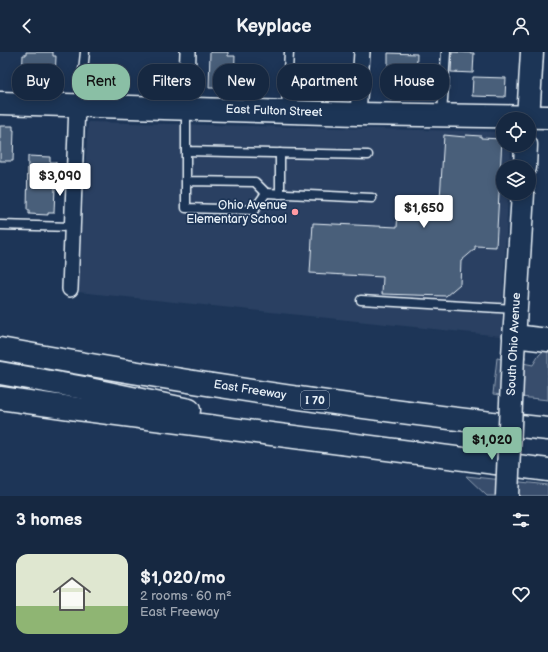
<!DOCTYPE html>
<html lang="en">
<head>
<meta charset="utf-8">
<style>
  body { margin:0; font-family:"Balsamiq Sans",sans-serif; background:#1f3048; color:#f1f3f6; height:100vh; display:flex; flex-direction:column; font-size:15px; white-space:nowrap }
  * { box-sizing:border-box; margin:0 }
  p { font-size:13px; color:#9ea6b1 }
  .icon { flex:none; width:22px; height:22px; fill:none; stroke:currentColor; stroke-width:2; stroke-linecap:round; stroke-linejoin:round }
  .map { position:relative; height:444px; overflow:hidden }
  .details { display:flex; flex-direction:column; background:#162841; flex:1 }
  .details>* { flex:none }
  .top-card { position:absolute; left:12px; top:12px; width:524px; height:36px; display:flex; gap:8px }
  .buttons { position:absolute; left:496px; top:60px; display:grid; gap:8px }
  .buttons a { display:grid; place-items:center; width:40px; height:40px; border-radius:50%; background:#162841; box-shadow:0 2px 10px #0003,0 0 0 1px #35445a; font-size:20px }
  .price { position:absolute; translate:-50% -34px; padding:0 9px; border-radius:4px; background:#fff; color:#222; font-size:13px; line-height:26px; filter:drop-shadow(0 1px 2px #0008) }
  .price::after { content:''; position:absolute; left:50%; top:24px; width:12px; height:9px; margin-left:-6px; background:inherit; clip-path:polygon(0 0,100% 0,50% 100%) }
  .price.active { background:#8abfa5; color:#111 }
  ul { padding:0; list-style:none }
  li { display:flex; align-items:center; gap:12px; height:100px; padding:0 16px }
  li+li { border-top:1px solid #35445a }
  li span { display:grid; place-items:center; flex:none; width:112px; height:80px; border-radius:12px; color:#555 }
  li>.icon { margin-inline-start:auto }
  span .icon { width:48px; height:48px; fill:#fffc; stroke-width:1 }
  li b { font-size:17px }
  h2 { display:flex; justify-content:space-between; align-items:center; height:48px; padding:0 16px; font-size:17px }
  .pill { padding:0 14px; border-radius:16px; background:#162841; box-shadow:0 2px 10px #0003,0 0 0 1px #35445a; font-size:14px; line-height:36px }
  .pill.active { background:#8abfa5; color:#111 }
  header { display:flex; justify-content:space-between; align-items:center; height:52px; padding:0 16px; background:#162841; font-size:18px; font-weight:700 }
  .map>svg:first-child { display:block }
  .built { fill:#2a4162 }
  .green { fill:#374d6c; stroke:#909fb2 }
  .building { fill:#495e7a; stroke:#e8f1f8 }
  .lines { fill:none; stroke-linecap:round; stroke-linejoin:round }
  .lane-casing { stroke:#e8f1f8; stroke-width:11 }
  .street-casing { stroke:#e8f1f8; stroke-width:18 }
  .secondary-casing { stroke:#e8f1f8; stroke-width:25 }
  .highway-casing { stroke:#e8f1f8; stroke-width:25 }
  .lane { stroke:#1d3557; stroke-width:8 }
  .street { stroke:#1d3557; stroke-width:15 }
  .secondary { stroke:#1d3557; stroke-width:22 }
  .highway { stroke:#1d3557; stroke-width:22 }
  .secondary-bridge-casing { stroke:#e8f1f8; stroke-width:25; stroke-linecap:butt }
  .secondary-bridge { stroke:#1d3557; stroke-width:22 }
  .poi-dot { fill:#ff9aa2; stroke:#1d3557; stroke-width:1.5 }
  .labels { text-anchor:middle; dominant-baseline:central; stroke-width:3.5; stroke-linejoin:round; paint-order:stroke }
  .shield { fill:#1d3557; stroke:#abb9c8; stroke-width:1 }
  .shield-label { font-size:11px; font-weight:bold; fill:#e8f1f8 }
  .street-label { font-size:12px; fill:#e8f1f8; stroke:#1d3557 }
  .poi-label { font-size:12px; fill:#e8f1f8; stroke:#1d3557; text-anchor:end }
</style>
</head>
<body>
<header><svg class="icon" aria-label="back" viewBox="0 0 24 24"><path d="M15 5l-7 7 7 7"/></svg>Keyplace<svg class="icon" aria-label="person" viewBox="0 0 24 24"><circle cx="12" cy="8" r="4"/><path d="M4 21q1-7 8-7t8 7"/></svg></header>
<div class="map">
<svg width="548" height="444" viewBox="0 0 548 444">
  <rect width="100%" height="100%" fill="#1d3557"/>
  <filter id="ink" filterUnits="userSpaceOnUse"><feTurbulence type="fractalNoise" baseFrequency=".025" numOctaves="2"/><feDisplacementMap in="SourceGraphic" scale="8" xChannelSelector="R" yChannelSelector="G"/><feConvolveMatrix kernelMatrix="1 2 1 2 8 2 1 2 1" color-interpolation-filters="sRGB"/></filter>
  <g filter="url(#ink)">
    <path class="built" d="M88,70L503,80V93H511L510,115H503V141H508L501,284L78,240Z"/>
    <g class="green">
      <path d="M548,295V348L493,342L497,306L533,313L539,303Z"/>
      <path d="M466,424L548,433V444H487Z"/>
    </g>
    <g class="building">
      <path d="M26,0H53V4H56L55,29L22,28L23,3H26Z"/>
      <path d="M210,0H228V4H235L234,33H226V36H209Z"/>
      <path d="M452,0L474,1L473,21L451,20Z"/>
      <path d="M388,1L417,2L416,41L388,40Z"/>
      <path d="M320,22H341V37L320,36Z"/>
      <path d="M473,25L506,26L505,45L472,44Z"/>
      <path d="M0,74H13V78H14L13,109H0Z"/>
      <path d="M444,83L465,85L466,83L481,84V86L502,87L496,195L475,194V197L461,209L460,232L446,244L382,242L383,225L310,221L313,171L397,175L398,161L439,163Z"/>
      <path d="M28,104L50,105V110H56L54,161H48V163L29,162V158H27Z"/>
    </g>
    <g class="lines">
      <defs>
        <g id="lane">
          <path d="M77,52L81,38L85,0"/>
          <path d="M186,57V99L368,103"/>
          <path d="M286,58L289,0"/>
          <path d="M442,63L446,0"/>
          <path d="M186,129L255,130L266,141L254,158L186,156V99"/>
          <path d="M266,141L372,146"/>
          <path d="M280,142V101"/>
          <path d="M0,173L72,175"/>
          <path d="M361,248L516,257"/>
        </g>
        <g id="street">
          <path d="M186,56L188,0"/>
          <path d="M358,62L362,0"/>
          <path d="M70,237L77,53"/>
        </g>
        <g id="secondary">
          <path d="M0,51L358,62L548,65"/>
          <path d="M528,67L532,0"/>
          <path d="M525,115L526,93"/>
          <path d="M514,284L548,288"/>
          <path d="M513,304L523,141"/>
        </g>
        <g id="highway">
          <path d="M0,297C182,330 364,358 548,377"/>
          <path d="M0,321L84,336L189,358"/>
          <path d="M0,346L78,357L548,418"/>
        </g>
      </defs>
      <use href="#lane" class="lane-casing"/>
      <use href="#street" class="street-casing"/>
      <use href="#secondary" class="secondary-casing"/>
      <use href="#highway" class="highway-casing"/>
      <use href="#lane" class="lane"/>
      <use href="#street" class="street"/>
      <use href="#secondary" class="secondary"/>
      <use href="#highway" class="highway"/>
      <defs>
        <path id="secondary-bridge" d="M507,444L513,304"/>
      </defs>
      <use href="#secondary-bridge" class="secondary-bridge-casing"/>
      <use href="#secondary-bridge" class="secondary-bridge"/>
    </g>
  </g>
  <circle class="poi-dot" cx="295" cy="160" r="4"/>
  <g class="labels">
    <rect class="shield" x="301" y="339" width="28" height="18" rx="3"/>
    <g class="shield-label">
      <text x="315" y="348">I 70</text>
    </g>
    <g class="street-label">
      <text transform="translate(274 59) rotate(2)">East Fulton Street</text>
      <text transform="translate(514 292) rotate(-87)">South Ohio Avenue</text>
      <text transform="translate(250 338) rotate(9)">East Freeway</text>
    </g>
    <g class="poi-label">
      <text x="287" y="153">Ohio Avenue<tspan x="287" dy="14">Elementary School</tspan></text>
    </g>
  </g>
</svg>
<div class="buttons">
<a><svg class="icon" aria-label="locate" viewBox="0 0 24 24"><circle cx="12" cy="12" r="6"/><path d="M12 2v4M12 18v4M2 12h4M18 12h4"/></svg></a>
<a><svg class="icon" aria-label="layers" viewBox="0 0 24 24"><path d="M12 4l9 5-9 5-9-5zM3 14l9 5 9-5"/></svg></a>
</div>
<b class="price" style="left:60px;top:145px">$3,090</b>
<b class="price" style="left:424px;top:177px">$1,650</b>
<b class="price active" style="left:492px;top:409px">$1,020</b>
<div class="top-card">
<a class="pill">Buy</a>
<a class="pill active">Rent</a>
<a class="pill">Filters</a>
<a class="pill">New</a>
<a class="pill">Apartment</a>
<a class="pill">House</a>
</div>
</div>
<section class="details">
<h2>3 homes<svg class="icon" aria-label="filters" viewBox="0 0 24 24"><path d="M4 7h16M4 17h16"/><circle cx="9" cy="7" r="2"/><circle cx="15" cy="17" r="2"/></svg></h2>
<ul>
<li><span style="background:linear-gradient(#dfe7d0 65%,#8fb573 0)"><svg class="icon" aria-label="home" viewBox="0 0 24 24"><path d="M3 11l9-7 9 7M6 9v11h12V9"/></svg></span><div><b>$1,020/mo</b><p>2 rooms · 60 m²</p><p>East Freeway</p></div><svg class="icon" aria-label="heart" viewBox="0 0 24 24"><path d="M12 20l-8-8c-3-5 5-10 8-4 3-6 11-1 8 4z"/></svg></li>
</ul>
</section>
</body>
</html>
